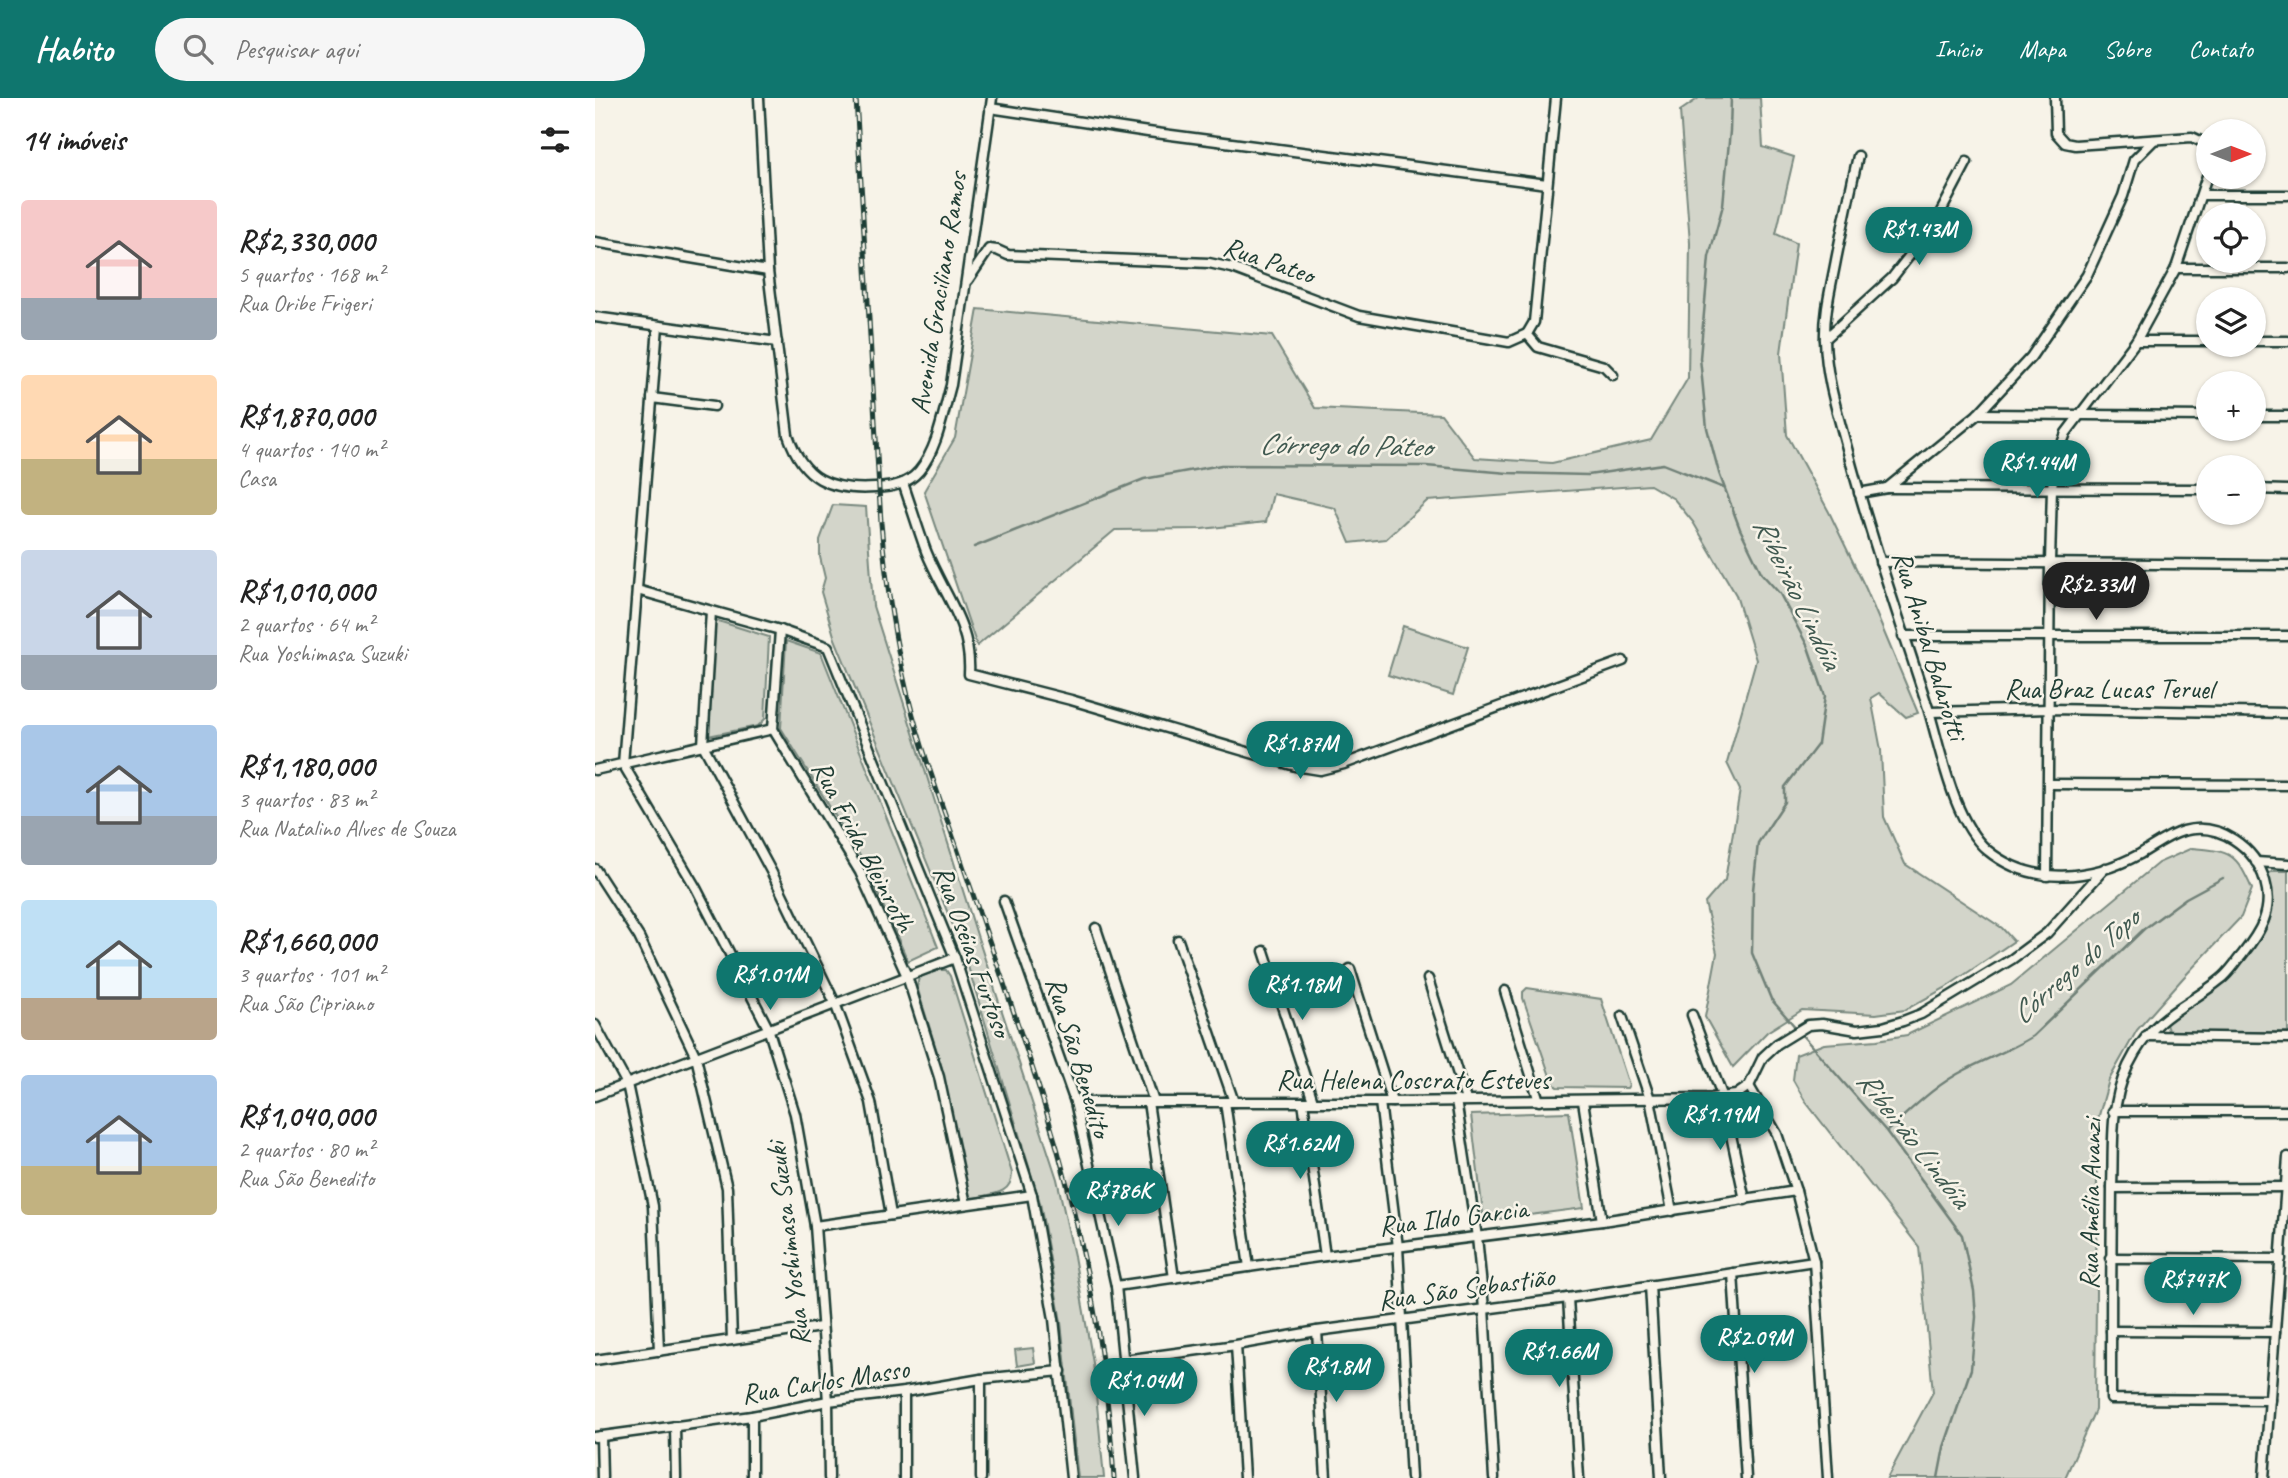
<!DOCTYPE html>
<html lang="pt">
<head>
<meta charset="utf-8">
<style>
  body { margin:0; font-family:Caveat,sans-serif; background:#f6f6f6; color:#222; height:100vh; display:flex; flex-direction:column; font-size:26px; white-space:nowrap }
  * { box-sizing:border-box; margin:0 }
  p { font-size:23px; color:#767676 }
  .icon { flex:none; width:38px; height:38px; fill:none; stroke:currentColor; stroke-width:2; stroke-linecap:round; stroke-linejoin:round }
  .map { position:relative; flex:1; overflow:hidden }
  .side { display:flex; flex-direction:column; background:#fff; width:595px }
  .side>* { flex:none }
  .needle { width:46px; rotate:90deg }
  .controls { position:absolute; left:1601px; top:21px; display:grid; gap:14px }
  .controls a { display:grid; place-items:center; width:70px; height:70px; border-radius:50%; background:#fff; box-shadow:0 2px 5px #0004; font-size:35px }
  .price { position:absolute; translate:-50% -60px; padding:0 16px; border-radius:24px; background:#0f766e; color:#fff; font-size:23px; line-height:46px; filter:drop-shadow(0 2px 4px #0008) }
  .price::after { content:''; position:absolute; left:50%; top:42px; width:21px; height:16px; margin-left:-10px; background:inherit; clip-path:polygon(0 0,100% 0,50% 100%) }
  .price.active { background:#222; color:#fff }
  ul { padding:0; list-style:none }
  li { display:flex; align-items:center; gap:21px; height:175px; padding:0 21px }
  li span { display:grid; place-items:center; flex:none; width:196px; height:140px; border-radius:7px; color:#555 }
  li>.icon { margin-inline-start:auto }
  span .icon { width:84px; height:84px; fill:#fffc; stroke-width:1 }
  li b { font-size:30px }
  h2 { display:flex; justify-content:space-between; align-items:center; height:84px; padding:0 21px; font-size:30px }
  header { display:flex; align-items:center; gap:42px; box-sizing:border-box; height:98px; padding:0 35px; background:#0f766e; color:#fff }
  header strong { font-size:33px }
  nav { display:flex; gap:38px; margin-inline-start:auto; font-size:24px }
  .search { width:490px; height:63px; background:#f6f6f6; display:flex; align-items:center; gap:18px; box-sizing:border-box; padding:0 24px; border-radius:38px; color:#767676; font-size:26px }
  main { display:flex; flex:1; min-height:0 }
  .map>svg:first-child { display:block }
  .green { fill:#d3d5ca; stroke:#79897f; stroke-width:2 }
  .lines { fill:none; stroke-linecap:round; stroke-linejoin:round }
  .stream { stroke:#6f8077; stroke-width:2.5 }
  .minor-casing { stroke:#1f3d34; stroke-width:13 }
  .minor { stroke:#f7f3e8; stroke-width:8 }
  .rail-casing { stroke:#1f3d34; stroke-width:5 }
  .rail { stroke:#f7f3e8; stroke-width:2.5; stroke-dasharray:8; stroke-linecap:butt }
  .labels { text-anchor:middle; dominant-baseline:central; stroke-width:5; stroke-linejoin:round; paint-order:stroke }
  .street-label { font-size:28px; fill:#1f3d34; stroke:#f7f3e8 }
  .water-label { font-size:30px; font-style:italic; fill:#405950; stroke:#f7f3e8 }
</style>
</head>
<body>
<header>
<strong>Habito</strong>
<div class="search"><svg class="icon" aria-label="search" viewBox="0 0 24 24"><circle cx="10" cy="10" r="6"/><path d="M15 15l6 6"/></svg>Pesquisar aqui</div>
<nav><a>Início</a><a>Mapa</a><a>Sobre</a><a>Contato</a></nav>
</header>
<main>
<section class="side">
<h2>14 imóveis<svg class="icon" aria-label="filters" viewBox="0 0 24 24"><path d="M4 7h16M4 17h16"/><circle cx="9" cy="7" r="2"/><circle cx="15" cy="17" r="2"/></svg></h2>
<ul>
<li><span style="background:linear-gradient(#f6c9c9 70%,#9aa5b1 0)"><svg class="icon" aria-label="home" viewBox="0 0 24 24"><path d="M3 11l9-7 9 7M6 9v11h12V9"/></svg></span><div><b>R$2,330,000</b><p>5 quartos · 168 m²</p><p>Rua Oribe Frigeri</p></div></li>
<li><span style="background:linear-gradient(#ffd9b3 60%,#c2b280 0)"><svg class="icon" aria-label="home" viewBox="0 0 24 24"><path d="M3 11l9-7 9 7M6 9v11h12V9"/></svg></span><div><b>R$1,870,000</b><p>4 quartos · 140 m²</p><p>Casa</p></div></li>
<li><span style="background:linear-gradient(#c9d6e8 75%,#9aa5b1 0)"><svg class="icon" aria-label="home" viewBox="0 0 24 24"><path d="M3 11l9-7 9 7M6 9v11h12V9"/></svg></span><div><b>R$1,010,000</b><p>2 quartos · 64 m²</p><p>Rua Yoshimasa Suzuki</p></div></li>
<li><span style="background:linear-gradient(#a9c7e8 65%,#9aa5b1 0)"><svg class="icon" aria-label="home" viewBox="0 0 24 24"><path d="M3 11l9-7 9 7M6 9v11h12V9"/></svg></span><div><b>R$1,180,000</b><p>3 quartos · 83 m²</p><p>Rua Natalino Alves de Souza</p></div></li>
<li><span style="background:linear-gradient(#bfe0f5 70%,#b9a48a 0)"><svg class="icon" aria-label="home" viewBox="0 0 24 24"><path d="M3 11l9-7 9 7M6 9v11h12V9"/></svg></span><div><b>R$1,660,000</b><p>3 quartos · 101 m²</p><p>Rua São Cipriano</p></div></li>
<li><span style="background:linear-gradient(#a9c7e8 65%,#c2b280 0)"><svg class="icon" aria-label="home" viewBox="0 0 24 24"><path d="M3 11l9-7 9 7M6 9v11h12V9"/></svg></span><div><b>R$1,040,000</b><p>2 quartos · 80 m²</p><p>Rua São Benedito</p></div></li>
</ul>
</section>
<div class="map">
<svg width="1693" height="1380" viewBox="0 0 1693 1380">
  <rect width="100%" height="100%" fill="#f7f3e8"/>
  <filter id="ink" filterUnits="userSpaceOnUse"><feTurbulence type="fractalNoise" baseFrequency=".0143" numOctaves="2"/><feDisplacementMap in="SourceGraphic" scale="14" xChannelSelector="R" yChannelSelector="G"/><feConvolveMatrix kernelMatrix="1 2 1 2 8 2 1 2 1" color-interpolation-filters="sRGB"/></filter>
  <g filter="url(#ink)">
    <g class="green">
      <path d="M1104,0H1165L1168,49L1199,59L1181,136L1201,145L1186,255L1192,337L1234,414L1271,491L1323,615L1311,619L1284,595L1276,600L1286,652L1289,719L1310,766L1407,830L1419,843L1350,890L1310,912L1281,916L1207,912L1172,934L1138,969L1110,919L1122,855L1110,805L1130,782L1145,692L1132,665L1161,562L1141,497L1098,424L1079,401L1055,387L832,403L791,441L755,445L740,410L678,396L671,424L607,431L520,432L382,548L329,393L360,340L383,211L677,238L720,310L846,316L880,360L957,365L1056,342L1093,280L1095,145L1085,13Z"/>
      <path d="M238,407L271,409L278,508L382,837L462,1081L479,1158L498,1265L509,1380H483L466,1224L445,1105L368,852L240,541L226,494L230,480L225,459V442Z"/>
      <path d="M120,522L174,539L170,621L163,628L113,638Z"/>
      <path d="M808,528L873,549L858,597L793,577Z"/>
      <path d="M191,543L226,555L343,849L313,863L267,761L186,630Z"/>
      <path d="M1597,750C1636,753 1641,755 1657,791L1646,819L1588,880L1542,932L1514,982L1499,1035L1502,1078L1500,1312L1470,1380H1292L1338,1294L1324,1149L1210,1003L1198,982L1201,957L1229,946L1282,942L1312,937L1416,887L1563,765Z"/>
      <path d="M1679,773H1693V934L1580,935L1573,932L1570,924L1634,877L1668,837L1675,821L1676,807L1672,778L1674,775Z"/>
      <path d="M344,872H351L355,878L417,1075C417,1097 396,1096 379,1100L374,1099L370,1091L347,970L322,889L324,879Z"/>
      <path d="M932,890L1006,901L1034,987L1032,990L962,989L957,984L928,900V894Z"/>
      <path d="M974,1014L989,1110L889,1123L876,1017Z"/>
      <path d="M438,1250L440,1265L422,1268L420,1252Z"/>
    </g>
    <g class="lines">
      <g class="stream">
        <path d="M1136,0L1135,33L1128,107L1114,159L1105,260L1112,330L1124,375L1145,431L1167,476L1185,496L1213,549L1230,598L1223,646L1190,689V704L1163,745L1158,792L1157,855L1176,901L1202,931"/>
        <path d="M379,449L549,381L626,367L831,368L913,375L993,377L1068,366L1129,390"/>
        <path d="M1206,936L1291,1033L1367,1137L1379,1193L1381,1219L1376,1271L1349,1349L1343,1380"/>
        <path d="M1292,1033C1317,1011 1340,987 1370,972C1393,960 1416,952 1438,938L1549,831L1591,800L1628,780"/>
      </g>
      <defs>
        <g id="minor">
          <path d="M164,0L173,173L193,337C208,381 235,393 280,390C297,389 312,387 324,373C343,350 348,315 356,287L397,0"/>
          <path d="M1460,0L1461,35L1470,45L1480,47L1597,39L1614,47"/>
          <path d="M395,10L553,34L952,86"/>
          <path d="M1263,58C1255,93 1248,127 1241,162C1236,189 1229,215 1230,242C1231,281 1243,316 1253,354C1276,441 1306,525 1333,610C1346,652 1358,723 1392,752C1437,789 1497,782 1545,756C1559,748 1573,737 1588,733C1624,723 1660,749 1670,783C1679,813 1665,834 1647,857C1640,865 1634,875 1626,881C1593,908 1564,915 1540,955C1513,1000 1519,1039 1517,1089C1516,1160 1516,1230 1516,1301L1675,1302"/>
          <path d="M1607,97H1693"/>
          <path d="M0,144L173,173"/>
          <path d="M1581,170H1693"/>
          <path d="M373,182L394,151L402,152L413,157L614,165L637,170L764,218L914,244L932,236"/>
          <path d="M0,219L182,244"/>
          <path d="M63,228L28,666L101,790L173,930L200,1016L220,1128L233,1303L234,1380"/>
          <path d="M932,236L939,224L961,0"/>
          <path d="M932,236L943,249L1009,268L1018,277"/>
          <path d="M1230,241L1297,180L1340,125L1372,64"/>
          <path d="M1541,243H1614"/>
          <path d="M1659,243H1693"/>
          <path d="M57,300L119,308"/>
          <path d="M1383,316L1614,318"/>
          <path d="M1659,318H1693"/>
          <path d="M308,385C316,408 323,431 331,453C348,496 377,527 374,576L476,602L700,668L725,672L749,666L1028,563"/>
          <path d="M1292,390L1614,391"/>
          <path d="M1659,391L1693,392"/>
          <path d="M1264,395L1292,390L1383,316L1436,259L1492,177L1528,98L1539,62L1558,43"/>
          <path d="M1285,464L1693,467"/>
          <path d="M42,492L185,532L233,549L360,860L437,1097L459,1221L476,1380"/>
          <path d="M116,513L108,647L177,775L240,905L276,1004L296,1117"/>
          <path d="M185,532L178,631L265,774L312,878L344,979L371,1106"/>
          <path d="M1308,538H1693"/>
          <path d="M1335,614L1454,611L1693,615"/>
          <path d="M0,672L178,631"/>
          <path d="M1454,686L1693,687"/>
          <path d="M1661,764L1693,766"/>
          <path d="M0,771L44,839L101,959L132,1090L137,1242"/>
          <path d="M1452,778L1455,464L1457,390L1460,364L1471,335L1541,243L1581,170L1614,72"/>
          <path d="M409,803L480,1004L521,1188L540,1380"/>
          <path d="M501,830L559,1004"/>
          <path d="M583,842L639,1004"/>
          <path d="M669,853L718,1003"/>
          <path d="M755,871L797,1004"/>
          <path d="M833,881L871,1002"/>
          <path d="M910,893L944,1003"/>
          <path d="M1097,917L1128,1000L1150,1102"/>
          <path d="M1027,918L1055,1001L1077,1113"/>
          <path d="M0,927L32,986L58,1108L64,1253"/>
          <path d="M1551,938L1693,940"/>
          <path d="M1154,988L1168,959L1182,946L1213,927L1227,926L1262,932L1288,929L1308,923L1326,916L1417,861L1452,835L1510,770"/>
          <path d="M1154,988L1182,1036L1201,1093L1219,1163L1233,1380"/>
          <path d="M0,998L360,860"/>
          <path d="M861,1002L882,1139L889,1210L899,1380"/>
          <path d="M988,1003L1007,1123"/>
          <path d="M480,1004H797L1116,1000L1141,997L1154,988"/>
          <path d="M553,1004L579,1180"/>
          <path d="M630,1004L654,1169"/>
          <path d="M708,1004L730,1158"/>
          <path d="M785,1004L803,1149L816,1380"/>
          <path d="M1518,1013H1693"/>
          <path d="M1517,1090L1693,1089"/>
          <path d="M220,1128L437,1097"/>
          <path d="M1515,1160L1686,1161"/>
          <path d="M1138,1175L1151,1380"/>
          <path d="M1055,1187L1066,1380"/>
          <path d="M521,1188L730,1158L1007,1123L1201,1093"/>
          <path d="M973,1200L984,1380"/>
          <path d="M722,1233L731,1380"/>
          <path d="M1516,1233L1680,1234"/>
          <path d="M641,1247L649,1380"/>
          <path d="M0,1262L226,1229"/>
          <path d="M529,1262L641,1247L722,1233L973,1200L1219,1163"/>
          <path d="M386,1281V1380"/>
          <path d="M309,1294V1380"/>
          <path d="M157,1318V1380"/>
          <path d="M80,1328L81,1380"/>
          <path d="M6,1338L7,1380"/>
          <path d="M0,1339L157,1318L233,1303L309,1294L386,1281L466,1273"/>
          <path d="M1669,1380L1693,1059"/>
        </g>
      </defs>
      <use href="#minor" class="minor-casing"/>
      <use href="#minor" class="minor"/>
      <defs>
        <path id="rail" d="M261,0L286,425C291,484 299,541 313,598C326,650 344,699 362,750C391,835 422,920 449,1006C487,1127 511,1253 519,1380"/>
      </defs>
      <use href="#rail" class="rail-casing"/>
      <use href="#rail" class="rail"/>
    </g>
  </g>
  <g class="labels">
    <g class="street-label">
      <text transform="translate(674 162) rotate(19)">Rua Pateo</text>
      <text transform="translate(343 195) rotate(-81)">Avenida Graciliano Ramos</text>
      <text transform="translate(1335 547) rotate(73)">Rua Anibal Balarotti</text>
      <text x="1514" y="590">Rua Braz Lucas Teruel</text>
      <text transform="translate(269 748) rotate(62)">Rua Frida Bleinroth</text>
      <text transform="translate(378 853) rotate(70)">Rua Oséias Furtoso</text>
      <text transform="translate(484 959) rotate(73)">Rua São Benedito</text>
      <text x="818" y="981">Rua Helena Coscrato Esteves</text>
      <text transform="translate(1495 1106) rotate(-89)">Rua Amélia Avanzi</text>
      <text transform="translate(858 1119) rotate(-7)">Rua Ildo Garcia</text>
      <text transform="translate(193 1146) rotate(-97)">Rua Yoshimasa Suzuki</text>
      <text transform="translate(871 1190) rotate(-8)">Rua São Sebastião</text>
      <text transform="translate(230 1283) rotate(-9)">Rua Carlos Masso</text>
    </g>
    <g class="water-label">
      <text transform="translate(750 347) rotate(1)">Córrego do Páteo</text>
      <text transform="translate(1203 495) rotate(64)">Ribeirão Lindóia</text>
      <text transform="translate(1480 868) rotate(-41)">Córrego do Topo</text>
      <text transform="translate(1319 1041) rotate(52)">Ribeirão Lindóia</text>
    </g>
  </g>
</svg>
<div class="controls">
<a><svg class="needle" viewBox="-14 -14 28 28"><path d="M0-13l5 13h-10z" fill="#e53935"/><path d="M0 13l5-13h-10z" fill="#767676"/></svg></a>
<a><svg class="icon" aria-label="locate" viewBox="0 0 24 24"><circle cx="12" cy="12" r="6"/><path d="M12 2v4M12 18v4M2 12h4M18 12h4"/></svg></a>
<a><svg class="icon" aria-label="layers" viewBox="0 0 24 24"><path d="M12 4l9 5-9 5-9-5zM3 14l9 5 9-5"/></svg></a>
<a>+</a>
<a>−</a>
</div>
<b class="price" style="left:1324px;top:169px">R$1.43M</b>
<b class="price" style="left:1442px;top:402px">R$1.44M</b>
<b class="price active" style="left:1501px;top:524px">R$2.33M</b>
<b class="price" style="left:705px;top:683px">R$1.87M</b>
<b class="price" style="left:175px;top:914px">R$1.01M</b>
<b class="price" style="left:707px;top:924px">R$1.18M</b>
<b class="price" style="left:1125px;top:1054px">R$1.19M</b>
<b class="price" style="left:705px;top:1083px">R$1.62M</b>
<b class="price" style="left:523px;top:1130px">R$786K</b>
<b class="price" style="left:1598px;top:1219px">R$747K</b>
<b class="price" style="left:1159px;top:1277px">R$2.09M</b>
<b class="price" style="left:964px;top:1291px">R$1.66M</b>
<b class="price" style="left:741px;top:1306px">R$1.8M</b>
<b class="price" style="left:549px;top:1320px">R$1.04M</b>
</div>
</main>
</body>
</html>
